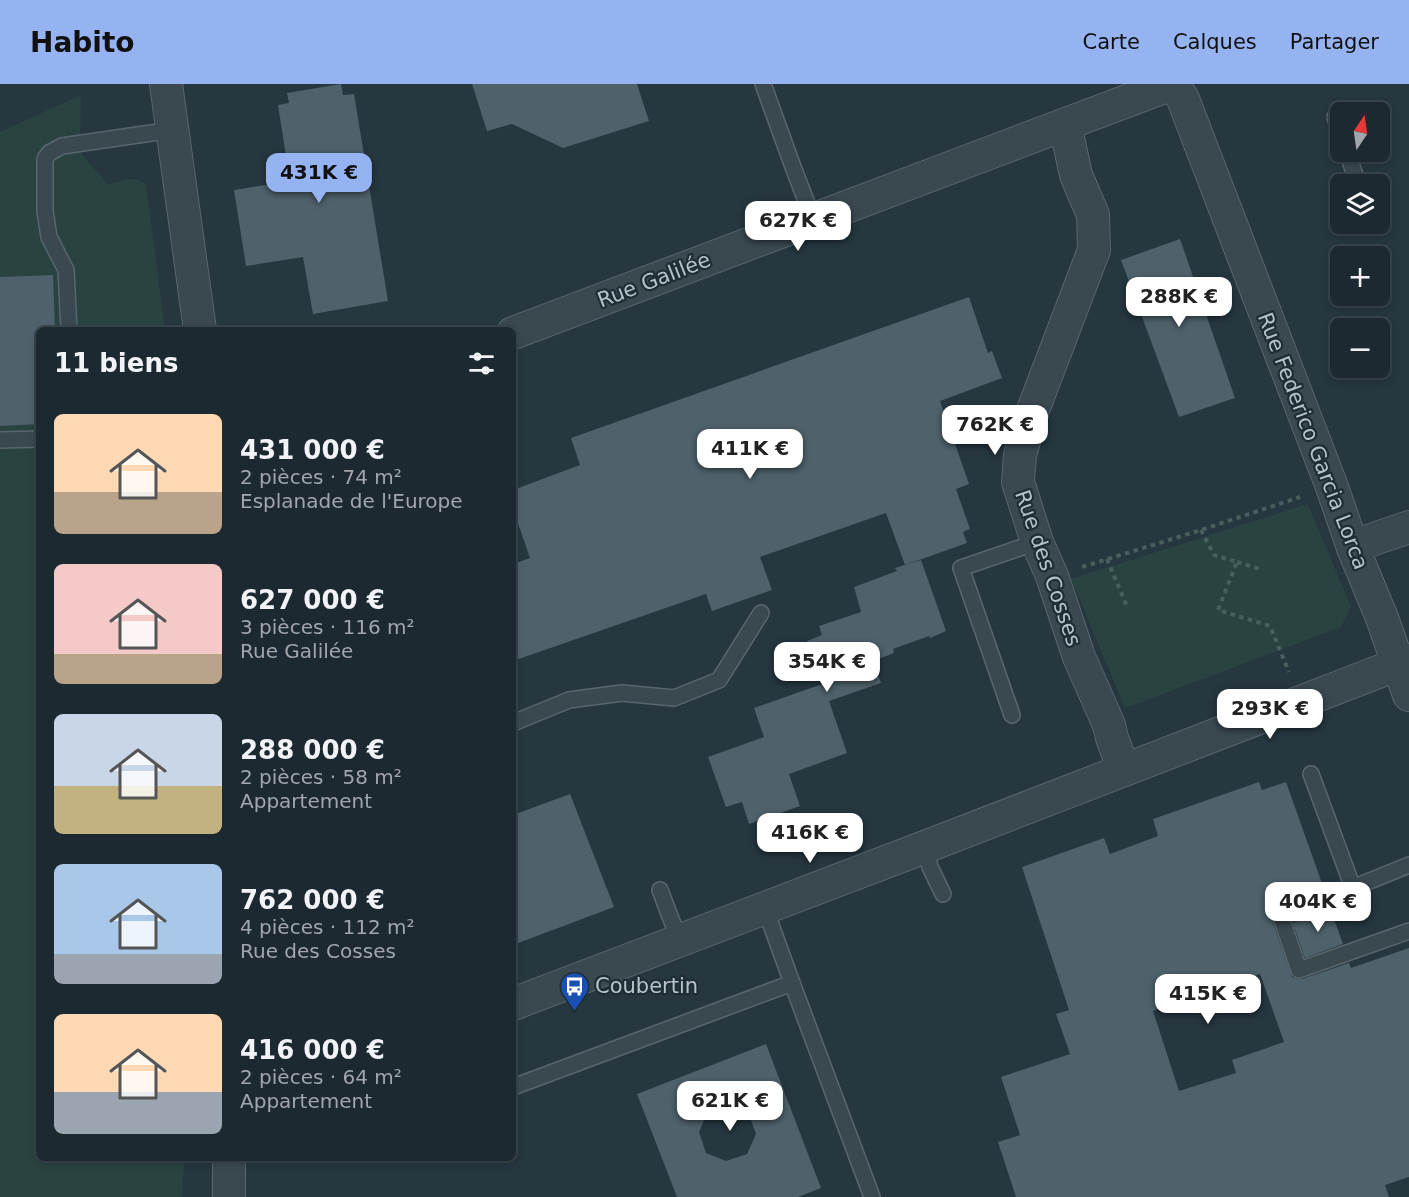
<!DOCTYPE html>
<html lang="fr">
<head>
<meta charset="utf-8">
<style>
  body { margin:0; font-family:"DejaVu Sans",sans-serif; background:#29353c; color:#f1f3f6; height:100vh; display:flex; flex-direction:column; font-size:22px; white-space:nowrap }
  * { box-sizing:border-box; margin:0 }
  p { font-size:20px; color:#a0a6ab }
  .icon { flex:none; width:33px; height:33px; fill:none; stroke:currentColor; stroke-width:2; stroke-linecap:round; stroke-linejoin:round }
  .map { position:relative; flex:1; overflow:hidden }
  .sheet { position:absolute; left:36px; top:243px; width:480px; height:834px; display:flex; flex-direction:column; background:#1c2930; border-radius:9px; box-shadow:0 3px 9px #0003,0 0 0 2px #3a454c }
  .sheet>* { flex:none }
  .needle { width:39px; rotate:13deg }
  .buttons { position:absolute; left:1330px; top:18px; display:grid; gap:12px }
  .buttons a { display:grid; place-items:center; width:60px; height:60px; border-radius:9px; background:#1c2930; box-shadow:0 3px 9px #0003,0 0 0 2px #3a454c; font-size:30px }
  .price { position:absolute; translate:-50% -51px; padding:0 14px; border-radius:12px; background:#fff; color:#222; font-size:20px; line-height:39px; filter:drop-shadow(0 2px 3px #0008) }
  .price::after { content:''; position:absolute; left:50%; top:36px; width:18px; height:14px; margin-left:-9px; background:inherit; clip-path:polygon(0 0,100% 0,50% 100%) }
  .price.selected { background:#95b2f1; color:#111 }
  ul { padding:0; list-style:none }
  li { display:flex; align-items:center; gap:18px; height:150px; padding:0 18px }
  li span { display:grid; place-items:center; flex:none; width:168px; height:120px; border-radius:9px; color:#555 }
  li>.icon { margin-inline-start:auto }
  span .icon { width:72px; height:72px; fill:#fffc; stroke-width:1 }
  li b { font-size:26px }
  h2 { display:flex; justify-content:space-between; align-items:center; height:72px; padding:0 18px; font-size:26px }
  header { display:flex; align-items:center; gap:36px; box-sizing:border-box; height:84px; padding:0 30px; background:#95b2f1; color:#111 }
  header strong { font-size:28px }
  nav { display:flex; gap:33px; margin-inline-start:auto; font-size:21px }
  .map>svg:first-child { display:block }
  .green { fill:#294340 }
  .building { fill:#4f616b; fill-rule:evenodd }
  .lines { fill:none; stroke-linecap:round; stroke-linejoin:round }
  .lane-casing { stroke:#58666e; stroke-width:18 }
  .street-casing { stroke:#58666e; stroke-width:34 }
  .path { stroke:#485f5d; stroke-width:4; stroke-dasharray:4.5 4.5; stroke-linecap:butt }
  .lane { stroke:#3a4850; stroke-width:15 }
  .street { stroke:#3a4850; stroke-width:32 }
  .labels { text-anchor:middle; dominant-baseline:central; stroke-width:4.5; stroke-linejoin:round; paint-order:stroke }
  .street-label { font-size:21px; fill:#b7c3cb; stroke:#1f2d35 }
  .poi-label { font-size:21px; fill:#b7c3cb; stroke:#1f2d35; text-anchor:start }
</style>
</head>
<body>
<header>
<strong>Habito</strong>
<nav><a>Carte</a><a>Calques</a><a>Partager</a></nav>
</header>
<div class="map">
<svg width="1409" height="1113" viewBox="0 0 1409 1113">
  <rect width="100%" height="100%" fill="#263740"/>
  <g class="green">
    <path d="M81,11L80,68L108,101C122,96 133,91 146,100L165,246H39V1074H184L182,1113H0V48Z"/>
    <path d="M1308,420L1351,523L1341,543L1125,624L1071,495Z"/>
  </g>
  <g class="building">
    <path d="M341,0L343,11L354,10L388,217L313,230L303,173L246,182L234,106L290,97L278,21L289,19L287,9Z"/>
    <path d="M472,0H637L649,37L563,64L512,40L487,47Z"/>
    <path d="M1180,155L1235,314L1179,333L1121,176Z"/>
    <path d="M53,191L55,246H39V340L0,342V193Z"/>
    <path d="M969,213L988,269L992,267L1002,294L940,317L969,400L956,405L970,445L963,448L967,459L905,481L886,429L760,473L772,506L712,527L706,510L513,577V480L530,474L513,425V406L580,381L571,354Z"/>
    <path d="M921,476L946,547L930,554L929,552L893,565L894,569L873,577L881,599L829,617L847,669L789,690L800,722L749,740L742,718L726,723L708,673L764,653L754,624L822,600L807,557L822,551L819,542L861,528L854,503L897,487L895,484Z"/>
    <path d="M1259,698L1262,706L1286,698L1324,805L1277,824L1272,831V836L1292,893L1297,895H1302L1349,879L1351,884L1409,864V1093L1385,1101L1389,1113H1016L998,1058L1020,1051L1001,993L1070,970L1056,930L1069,926L1022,783L1104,754L1110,770L1158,752L1153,735ZM1260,890L1284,958L1232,976L1236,989L1179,1007L1153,927Z"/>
    <path d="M570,710L614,823L513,861V731Z"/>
    <path d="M1330,824L1343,860L1305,874L1293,839Z"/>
    <path d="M766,960L821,1104L798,1113H677L637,1010ZM728,1020L748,1028L756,1050L747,1070L726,1077L706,1069L699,1048L708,1027Z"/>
  </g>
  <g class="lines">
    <defs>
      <g id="lane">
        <path d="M763,0L793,83L813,135"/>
        <path d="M1335,33L1341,51"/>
        <path d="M1347,68L1358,100"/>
        <path d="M69,246L66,186L49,153L45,127V75L49,69L62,62L172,46"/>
        <path d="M0,356L39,355"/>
        <path d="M1012,631L961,484L1037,458"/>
        <path d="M513,639L569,616L622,609L674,614L719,596L761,529"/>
        <path d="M1311,690L1353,804"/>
        <path d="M925,763L930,783L943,810"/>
        <path d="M1409,781L1281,833L1299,886L1409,847"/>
        <path d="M660,806L679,856"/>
        <path d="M792,899L872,1113"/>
        <path d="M513,1003L792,899L765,824"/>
      </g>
      <g id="street">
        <path d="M166,0L200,246"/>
        <path d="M1173,0L1183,15L1196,49L1332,403L1353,464L1382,534L1409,611"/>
        <path d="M1065,40L1076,91L1093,131L1094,166L1033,326L1020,371L1018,398L1037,458L1052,492L1079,573L1109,641L1112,654L1124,686"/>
        <path d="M513,249L1172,0"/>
        <path d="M1353,464L1368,457L1409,443"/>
        <path d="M513,920L925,763L1409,576"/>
        <path d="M229,1074V1113"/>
      </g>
    </defs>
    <use href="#lane" class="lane-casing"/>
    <use href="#street" class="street-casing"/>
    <g class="path">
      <path d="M1201,446L1214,471L1237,478L1218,526L1270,542L1289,588"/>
      <path d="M1107,475L1128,525"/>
      <path d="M1237,478L1263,486"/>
      <path d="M1082,483L1201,446L1300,413"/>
    </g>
    <use href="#lane" class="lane"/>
    <use href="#street" class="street"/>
  </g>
  <defs>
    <symbol id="bus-pin" viewBox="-11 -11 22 30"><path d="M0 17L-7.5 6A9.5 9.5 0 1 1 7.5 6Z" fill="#1a4fb4" stroke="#1f2d35"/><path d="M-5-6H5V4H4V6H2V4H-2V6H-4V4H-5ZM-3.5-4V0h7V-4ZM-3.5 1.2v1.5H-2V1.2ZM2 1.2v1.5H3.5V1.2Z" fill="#fff"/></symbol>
  </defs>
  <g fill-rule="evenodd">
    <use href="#bus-pin" x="558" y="886" width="33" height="45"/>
  </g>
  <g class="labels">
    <g class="street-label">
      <text transform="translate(654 196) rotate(-21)">Rue Galilée</text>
      <text transform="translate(1313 357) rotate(69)">Rue Federico Garcia Lorca</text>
      <text transform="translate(1048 484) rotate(71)">Rue des Cosses</text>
    </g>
    <g class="poi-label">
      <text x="595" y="902">Coubertin</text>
    </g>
  </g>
</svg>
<div class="buttons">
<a><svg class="needle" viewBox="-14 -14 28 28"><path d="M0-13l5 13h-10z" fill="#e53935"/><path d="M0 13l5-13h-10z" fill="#a0a6ab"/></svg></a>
<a><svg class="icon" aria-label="layers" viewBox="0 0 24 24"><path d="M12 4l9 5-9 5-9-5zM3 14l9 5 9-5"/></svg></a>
<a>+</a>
<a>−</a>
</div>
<b class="price selected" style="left:319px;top:120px">431K €</b>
<b class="price" style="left:798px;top:168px">627K €</b>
<b class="price" style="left:1179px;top:244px">288K €</b>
<b class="price" style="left:995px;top:372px">762K €</b>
<b class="price" style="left:750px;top:396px">411K €</b>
<b class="price" style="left:827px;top:609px">354K €</b>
<b class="price" style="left:1270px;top:656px">293K €</b>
<b class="price" style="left:810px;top:780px">416K €</b>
<b class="price" style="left:1318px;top:849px">404K €</b>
<b class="price" style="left:1208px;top:941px">415K €</b>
<b class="price" style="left:730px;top:1048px">621K €</b>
<section class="sheet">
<h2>11 biens<svg class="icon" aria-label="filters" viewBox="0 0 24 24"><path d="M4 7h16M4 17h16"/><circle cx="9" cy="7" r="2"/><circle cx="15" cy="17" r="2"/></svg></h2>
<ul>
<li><span style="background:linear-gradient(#ffd9b3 65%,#b9a48a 0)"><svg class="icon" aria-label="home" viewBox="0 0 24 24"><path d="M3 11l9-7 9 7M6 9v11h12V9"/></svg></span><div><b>431 000 €</b><p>2 pièces · 74 m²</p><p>Esplanade de l'Europe</p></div></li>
<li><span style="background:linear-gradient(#f6c9c9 75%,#b9a48a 0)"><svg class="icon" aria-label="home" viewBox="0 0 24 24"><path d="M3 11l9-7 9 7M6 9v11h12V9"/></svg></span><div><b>627 000 €</b><p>3 pièces · 116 m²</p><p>Rue Galilée</p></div></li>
<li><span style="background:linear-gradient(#c9d6e8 60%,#c2b280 0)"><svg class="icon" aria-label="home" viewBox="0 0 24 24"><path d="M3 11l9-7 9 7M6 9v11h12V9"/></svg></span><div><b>288 000 €</b><p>2 pièces · 58 m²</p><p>Appartement</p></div></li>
<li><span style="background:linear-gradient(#a9c7e8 75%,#9aa5b1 0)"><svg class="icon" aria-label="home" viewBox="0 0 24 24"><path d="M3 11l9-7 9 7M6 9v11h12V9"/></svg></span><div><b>762 000 €</b><p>4 pièces · 112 m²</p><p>Rue des Cosses</p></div></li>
<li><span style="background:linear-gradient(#ffd9b3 65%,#9aa5b1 0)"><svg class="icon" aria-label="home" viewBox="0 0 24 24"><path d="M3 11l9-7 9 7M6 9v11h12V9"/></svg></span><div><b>416 000 €</b><p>2 pièces · 64 m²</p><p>Appartement</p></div></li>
</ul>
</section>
</div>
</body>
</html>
